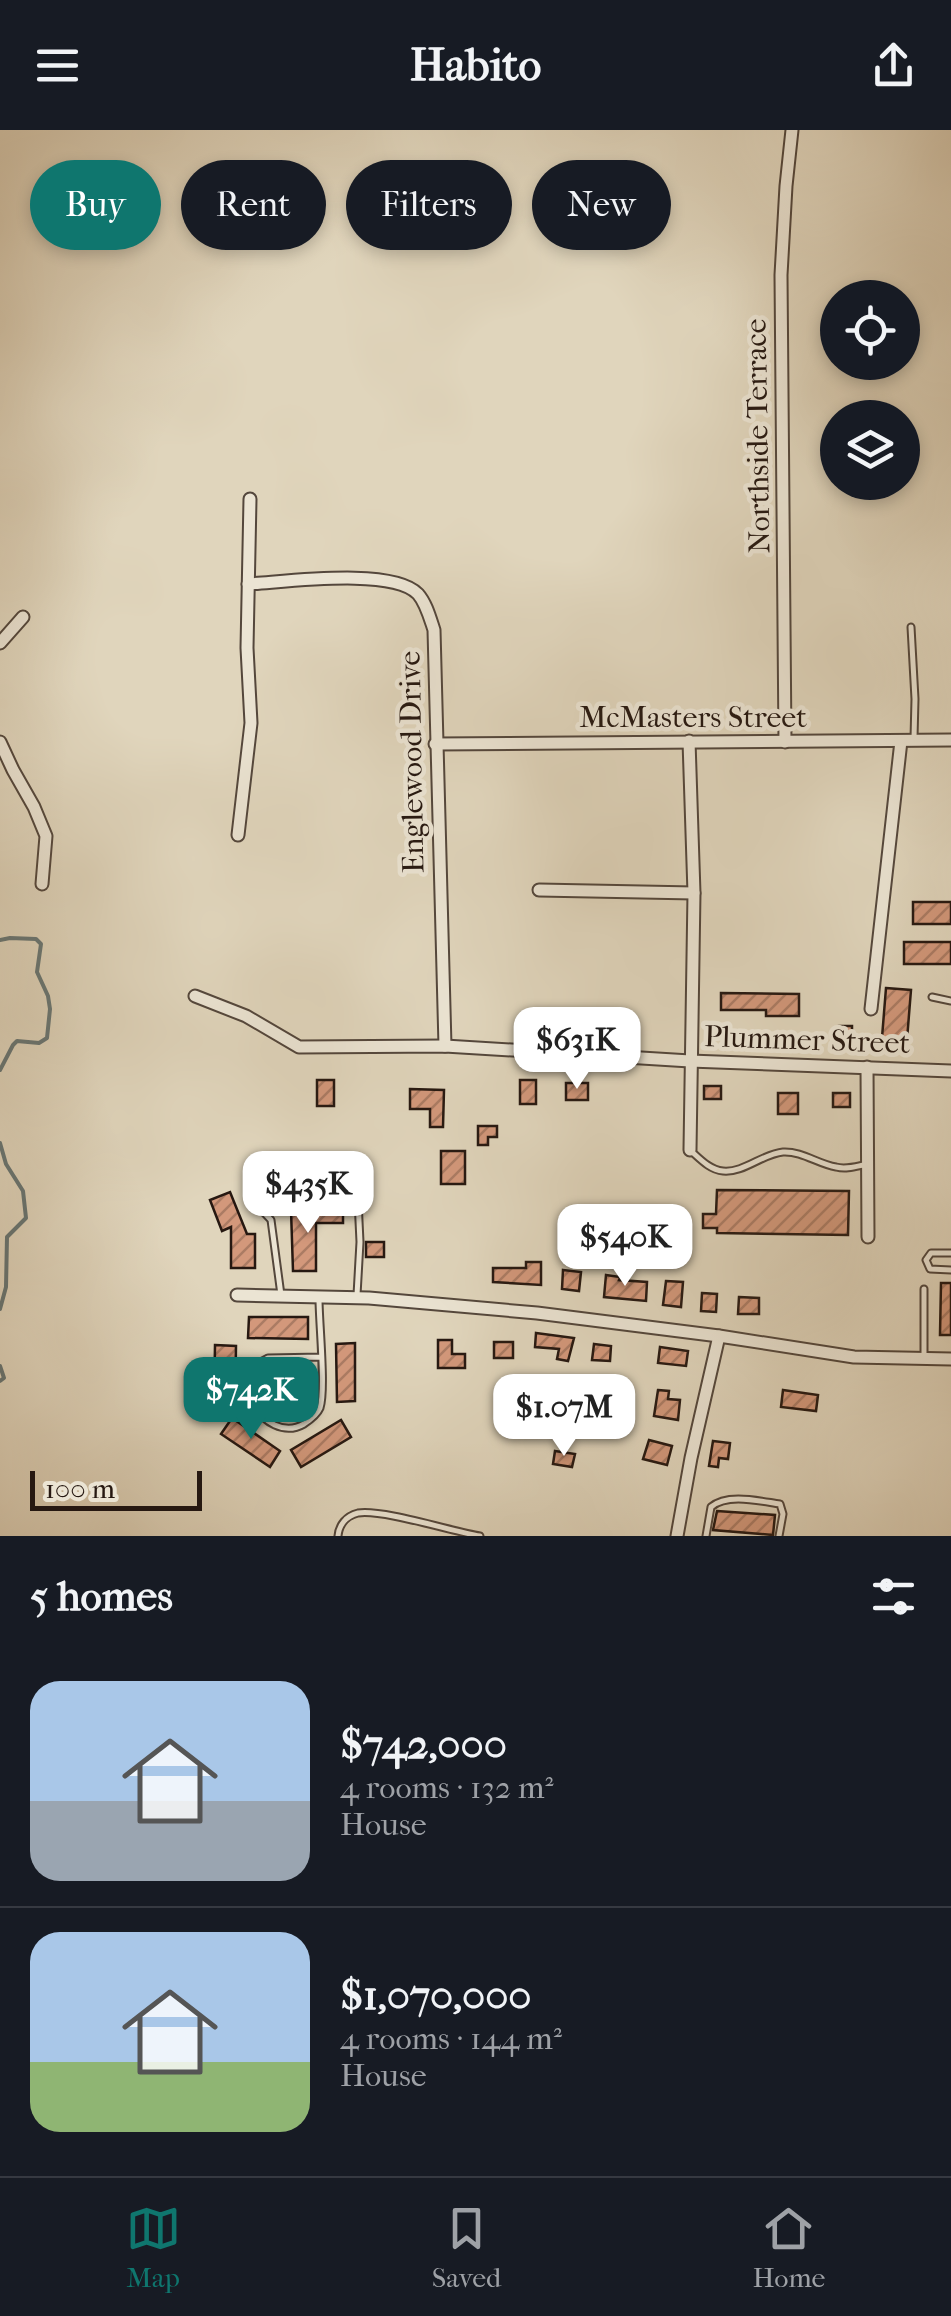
<!DOCTYPE html>
<html lang="en">
<head>
<meta charset="utf-8">
<style>
  body { margin:0; font-family:"IM FELL French Canon",serif; background:#20242c; color:#f1f3f6; height:100vh; display:flex; flex-direction:column; font-size:38px; white-space:nowrap }
  * { box-sizing:border-box; margin:0 }
  p { font-size:32px; color:#9ea1a6 }
  .icon { flex:none; width:55px; height:55px; fill:none; stroke:currentColor; stroke-width:2; stroke-linecap:round; stroke-linejoin:round }
  .map { position:relative; height:1406px; overflow:hidden }
  .sheet { display:flex; flex-direction:column; background:#171b24; flex:1 }
  .sheet>* { flex:none }
  .top-card { position:absolute; left:30px; top:30px; width:892px; height:90px; display:flex; gap:20px }
  .fabs { position:absolute; left:820px; top:150px; display:grid; gap:20px }
  .fabs a { display:grid; place-items:center; width:100px; height:100px; border-radius:50%; background:#171b24; box-shadow:0 5px 15px #0003; font-size:50px }
  .scale { position:absolute; left:30px; bottom:25px; width:172px; box-sizing:border-box; padding-left:10px; border:5px solid #261811; border-top:0; font-size:28px; line-height:35px; white-space:nowrap; color:#261811; -webkit-text-stroke:8px #ebe4d3; paint-order:stroke }
  .price { position:absolute; translate:-50% -85px; padding:0 22px; border-radius:20px; background:#fff; color:#222; font-size:32px; line-height:65px; filter:drop-shadow(0 2px 5px #0008) }
  .price::after { content:''; position:absolute; left:50%; top:60px; width:30px; height:22px; margin-left:-15px; background:inherit; clip-path:polygon(0 0,100% 0,50% 100%) }
  .price.on { background:#0f766e; color:#fff }
  ul { padding:0; list-style:none }
  li { display:flex; align-items:center; gap:30px; height:250px; padding:0 30px }
  li+li { border-top:2px solid #363941 }
  li span { display:grid; place-items:center; flex:none; width:280px; height:200px; border-radius:30px; color:#555 }
  li>.icon { margin-inline-start:auto }
  span .icon { width:120px; height:120px; fill:#fffc; stroke-width:1 }
  li b { font-size:42px }
  h2 { display:flex; justify-content:space-between; align-items:center; height:120px; padding:0 30px; font-size:42px }
  .pill { padding:0 35px; border-radius:45px; background:#171b24; box-shadow:0 5px 15px #0003; font-size:35px; line-height:90px }
  .pill.on { background:#0f766e; color:#fff }
  header { display:flex; justify-content:space-between; align-items:center; height:130px; padding:0 30px; background:#171b24; font-size:45px; font-weight:700 }
  .menu { display:flex; justify-content:space-around; align-items:center; height:140px; border-top:2px solid #363941; background:#171b24; font-size:28px; color:#9ea1a6 }
  .menu a { display:grid; justify-items:center; gap:5px }
  .menu .on { color:#0f766e }
  .map>svg:first-child { display:block }
  .lines { fill:none; stroke-linecap:round; stroke-linejoin:round }
  .stream { stroke:#697775; stroke-width:4 }
  .building { fill:url(#building-hatch); stroke:#261811; stroke-width:2.5 }
  .lane-casing { stroke:#54473c; stroke-width:9 }
  .street-casing { stroke:#54473c; stroke-width:15 }
  .lane { stroke:#ebe4d3; stroke-width:5 }
  .street { stroke:#ebe4d3; stroke-width:11 }
  .labels { text-anchor:middle; dominant-baseline:central; stroke-width:9; stroke-linejoin:round; paint-order:stroke }
  .street-label { font-size:30px; fill:#261811; stroke:#ebe4d3 }
</style>
</head>
<body>
<header><svg class="icon" aria-label="menu" viewBox="0 0 24 24"><path d="M4 6h16M4 12h16M4 18h16"/></svg>Habito<svg class="icon" aria-label="share" viewBox="0 0 24 24"><path d="M12 15V3M7 8l5-5 5 5M5 13v7h14v-7"/></svg></header>
<div class="map">
<svg width="951" height="1406" viewBox="0 0 951 1406">
  <defs>
    <pattern id="building-hatch" width="6" height="6" patternUnits="userSpaceOnUse" patternTransform="scale(2.5)"><rect width="6" height="6" fill="#d3987b"/><path d="M-1 1l2-2M0 6l6-6M5 7l2-2" fill="none" stroke="#ab7b63"/></pattern>
  </defs>
  <rect width="100%" height="100%" fill="#e0d5bc"/>
  <filter id="stains"><feTurbulence type="fractalNoise" baseFrequency=".002" numOctaves="4"/><feColorMatrix values="0 0 0 0 .2 0 0 0 0 .09 0 0 0 0 .02 0 0 0 .5 -.17"/></filter>
  <radialGradient id="worn" r=".72"><stop offset=".6" stop-color="#630" stop-opacity="0"/><stop offset="1" stop-color="#630" stop-opacity=".3"/></radialGradient>
  <g class="lines">
    <g class="stream">
      <path d="M0,810L10,808L36,809L41,814L37,842L48,866L50,879L47,908L39,913L17,911L13,915L0,940"/>
      <path d="M0,1013L6,1034L23,1061L26,1088L7,1107L6,1157L0,1179"/>
      <path d="M0,1236L4,1248L0,1251"/>
    </g>
  </g>
  <g class="building">
    <rect x="913" y="772" width="38" height="22"/>
    <rect x="904" y="812" width="47" height="22"/>
    <path d="M886,858L911,860L906,922L881,920Z"/>
    <path d="M721,863L799,864V886H766V880H721Z"/>
    <rect x="839" y="896" width="13" height="23"/>
    <rect x="317" y="950" width="17" height="26"/>
    <rect x="520" y="950" width="16" height="24"/>
    <rect x="566" y="953" width="22" height="17"/>
    <rect x="704" y="956" width="17" height="13"/>
    <path d="M410,959L444,960L443,997H430V979H410Z"/>
    <rect x="778" y="963" width="20" height="21"/>
    <rect x="833" y="963" width="17" height="14"/>
    <path d="M478,996H497V1007H488V1015H478Z"/>
    <rect x="441" y="1021" width="24" height="33"/>
    <path d="M331,1045H353L351,1055H331Z"/>
    <path d="M717,1060L849,1061L848,1105L717,1103V1098H703V1084H716Z"/>
    <path d="M230,1062L247,1104H255V1138H231V1097L222,1101L210,1070Z"/>
    <path d="M291,1080L343,1082V1093H316V1141H293Z"/>
    <rect x="366" y="1112" width="18" height="15"/>
    <path d="M526,1132H541V1155L493,1152V1138H526Z"/>
    <path d="M563,1140L581,1142L579,1161L562,1159Z"/>
    <path d="M606,1145L620,1147L619,1150L647,1152L646,1171L604,1167Z"/>
    <path d="M666,1151L683,1152L681,1177L663,1175Z"/>
    <path d="M941,1153H951V1205H940Z"/>
    <path d="M702,1163L717,1164L716,1182L701,1181Z"/>
    <path d="M739,1167L759,1168V1184H738Z"/>
    <path d="M249,1187H308V1209L248,1208Z"/>
    <path d="M536,1203L574,1208L568,1231L557,1229L559,1219L535,1217Z"/>
    <path d="M438,1210H452V1224H465V1238H438Z"/>
    <rect x="494" y="1212" width="19" height="16"/>
    <path d="M355,1213V1271L337,1272L336,1214Z"/>
    <path d="M594,1214L611,1216L610,1231L592,1230Z"/>
    <path d="M215,1215L236,1216L235,1275H214Z"/>
    <path d="M660,1217L688,1221L686,1236L658,1233Z"/>
    <path d="M658,1260L669,1261L668,1269L680,1270L678,1290L654,1286Z"/>
    <path d="M783,1260L818,1265L816,1281L781,1277Z"/>
    <path d="M232,1288L280,1321L270,1337L221,1304Z"/>
    <path d="M341,1290L351,1307L301,1337L291,1320Z"/>
    <path d="M649,1310L672,1316L667,1335L643,1329Z"/>
    <path d="M713,1311L730,1313L728,1329L719,1328L718,1337L709,1336Z"/>
    <path d="M555,1321L575,1324L572,1337L553,1334Z"/>
    <path d="M717,1381L775,1385L773,1405L713,1400Z"/>
  </g>
  <g class="lines">
    <defs>
      <g id="lane">
        <path d="M911,497L915,569L914,608"/>
        <path d="M932,867L951,871"/>
        <path d="M690,1020C700,1029 710,1040 723,1041C744,1043 762,1024 783,1022C802,1021 818,1034 836,1037C847,1040 857,1036 868,1034"/>
        <path d="M252,1059L256,1074L271,1090L281,1165"/>
        <path d="M951,1123H931L926,1130L930,1139L951,1140"/>
        <path d="M357,1165L360,1112L357,1049"/>
        <path d="M319,1169C319,1193 326,1259 320,1278C317,1285 310,1290 304,1294C285,1305 261,1293 255,1272C252,1260 254,1246 257,1234L268,1228L321,1227"/>
        <path d="M924,1226V1159"/>
        <path d="M338,1406C339,1395 346,1386 358,1383C382,1379 451,1401 480,1406"/>
        <path d="M706,1406L711,1377C727,1363 759,1371 780,1374L783,1384L779,1406"/>
      </g>
      <g id="street">
        <path d="M248,454C285,452 393,437 418,464C426,473 430,488 434,500L445,916"/>
        <path d="M0,513L23,487"/>
        <path d="M689,611L694,763L690,1020"/>
        <path d="M0,612L13,640L34,677L46,706L42,754"/>
        <path d="M785,612L781,145L786,56L792,0"/>
        <path d="M435,614L951,610"/>
        <path d="M238,705L251,593L247,518L250,369"/>
        <path d="M539,760L694,763"/>
        <path d="M195,866L246,886L299,917L445,916L690,931L951,941"/>
        <path d="M871,879L901,611"/>
        <path d="M867,937L868,1107"/>
        <path d="M237,1165L369,1168L537,1183L719,1206L854,1227L951,1229"/>
        <path d="M677,1406L691,1328L719,1206"/>
      </g>
    </defs>
    <use href="#lane" class="lane-casing"/>
    <use href="#street" class="street-casing"/>
    <use href="#lane" class="lane"/>
    <use href="#street" class="street"/>
  </g>
  <g class="labels">
    <g class="street-label">
      <text transform="translate(758 306) rotate(-91)">Northside Terrace</text>
      <text x="693" y="587">McMasters Street</text>
      <text transform="translate(412 632) rotate(-91)">Englewood Drive</text>
      <text transform="translate(807 910) rotate(2)">Plummer Street</text>
    </g>
  </g>
  <rect width="100%" height="100%" filter="url(#stains)"/>
  <rect width="100%" height="100%" fill="url(#worn)"/>
</svg>
<div class="fabs">
<a><svg class="icon" aria-label="locate" viewBox="0 0 24 24"><circle cx="12" cy="12" r="6"/><path d="M12 2v4M12 18v4M2 12h4M18 12h4"/></svg></a>
<a><svg class="icon" aria-label="layers" viewBox="0 0 24 24"><path d="M12 4l9 5-9 5-9-5zM3 14l9 5 9-5"/></svg></a>
</div>
<div class="scale">100 m</div>
<b class="price" style="left:577px;top:962px">$631K</b>
<b class="price" style="left:308px;top:1106px">$435K</b>
<b class="price" style="left:625px;top:1159px">$540K</b>
<b class="price on" style="left:251px;top:1312px">$742K</b>
<b class="price" style="left:564px;top:1329px">$1.07M</b>
<div class="top-card">
<a class="pill on">Buy</a>
<a class="pill">Rent</a>
<a class="pill">Filters</a>
<a class="pill">New</a>
</div>
</div>
<section class="sheet">
<h2>5 homes<svg class="icon" aria-label="filters" viewBox="0 0 24 24"><path d="M4 7h16M4 17h16"/><circle cx="9" cy="7" r="2"/><circle cx="15" cy="17" r="2"/></svg></h2>
<ul>
<li><span style="background:linear-gradient(#a9c7e8 60%,#9aa5b1 0)"><svg class="icon" aria-label="home" viewBox="0 0 24 24"><path d="M3 11l9-7 9 7M6 9v11h12V9"/></svg></span><div><b>$742,000</b><p>4 rooms · 132 m²</p><p>House</p></div></li>
<li><span style="background:linear-gradient(#a9c7e8 65%,#8fb573 0)"><svg class="icon" aria-label="home" viewBox="0 0 24 24"><path d="M3 11l9-7 9 7M6 9v11h12V9"/></svg></span><div><b>$1,070,000</b><p>4 rooms · 144 m²</p><p>House</p></div></li>
</ul>
</section>
<nav class="menu">
<a class="on"><svg class="icon" aria-label="map" viewBox="0 0 24 24"><path d="M3 6l6-2 6 2 6-2v14l-6 2-6-2-6 2zM9 4v14M15 6v14"/></svg>Map</a>
<a><svg class="icon" aria-label="saved" viewBox="0 0 24 24"><path d="M7 4h10v16l-5-4-5 4z"/></svg>Saved</a>
<a><svg class="icon" aria-label="home" viewBox="0 0 24 24"><path d="M3 11l9-7 9 7M6 9v11h12V9"/></svg>Home</a>
</nav>
</body>
</html>
